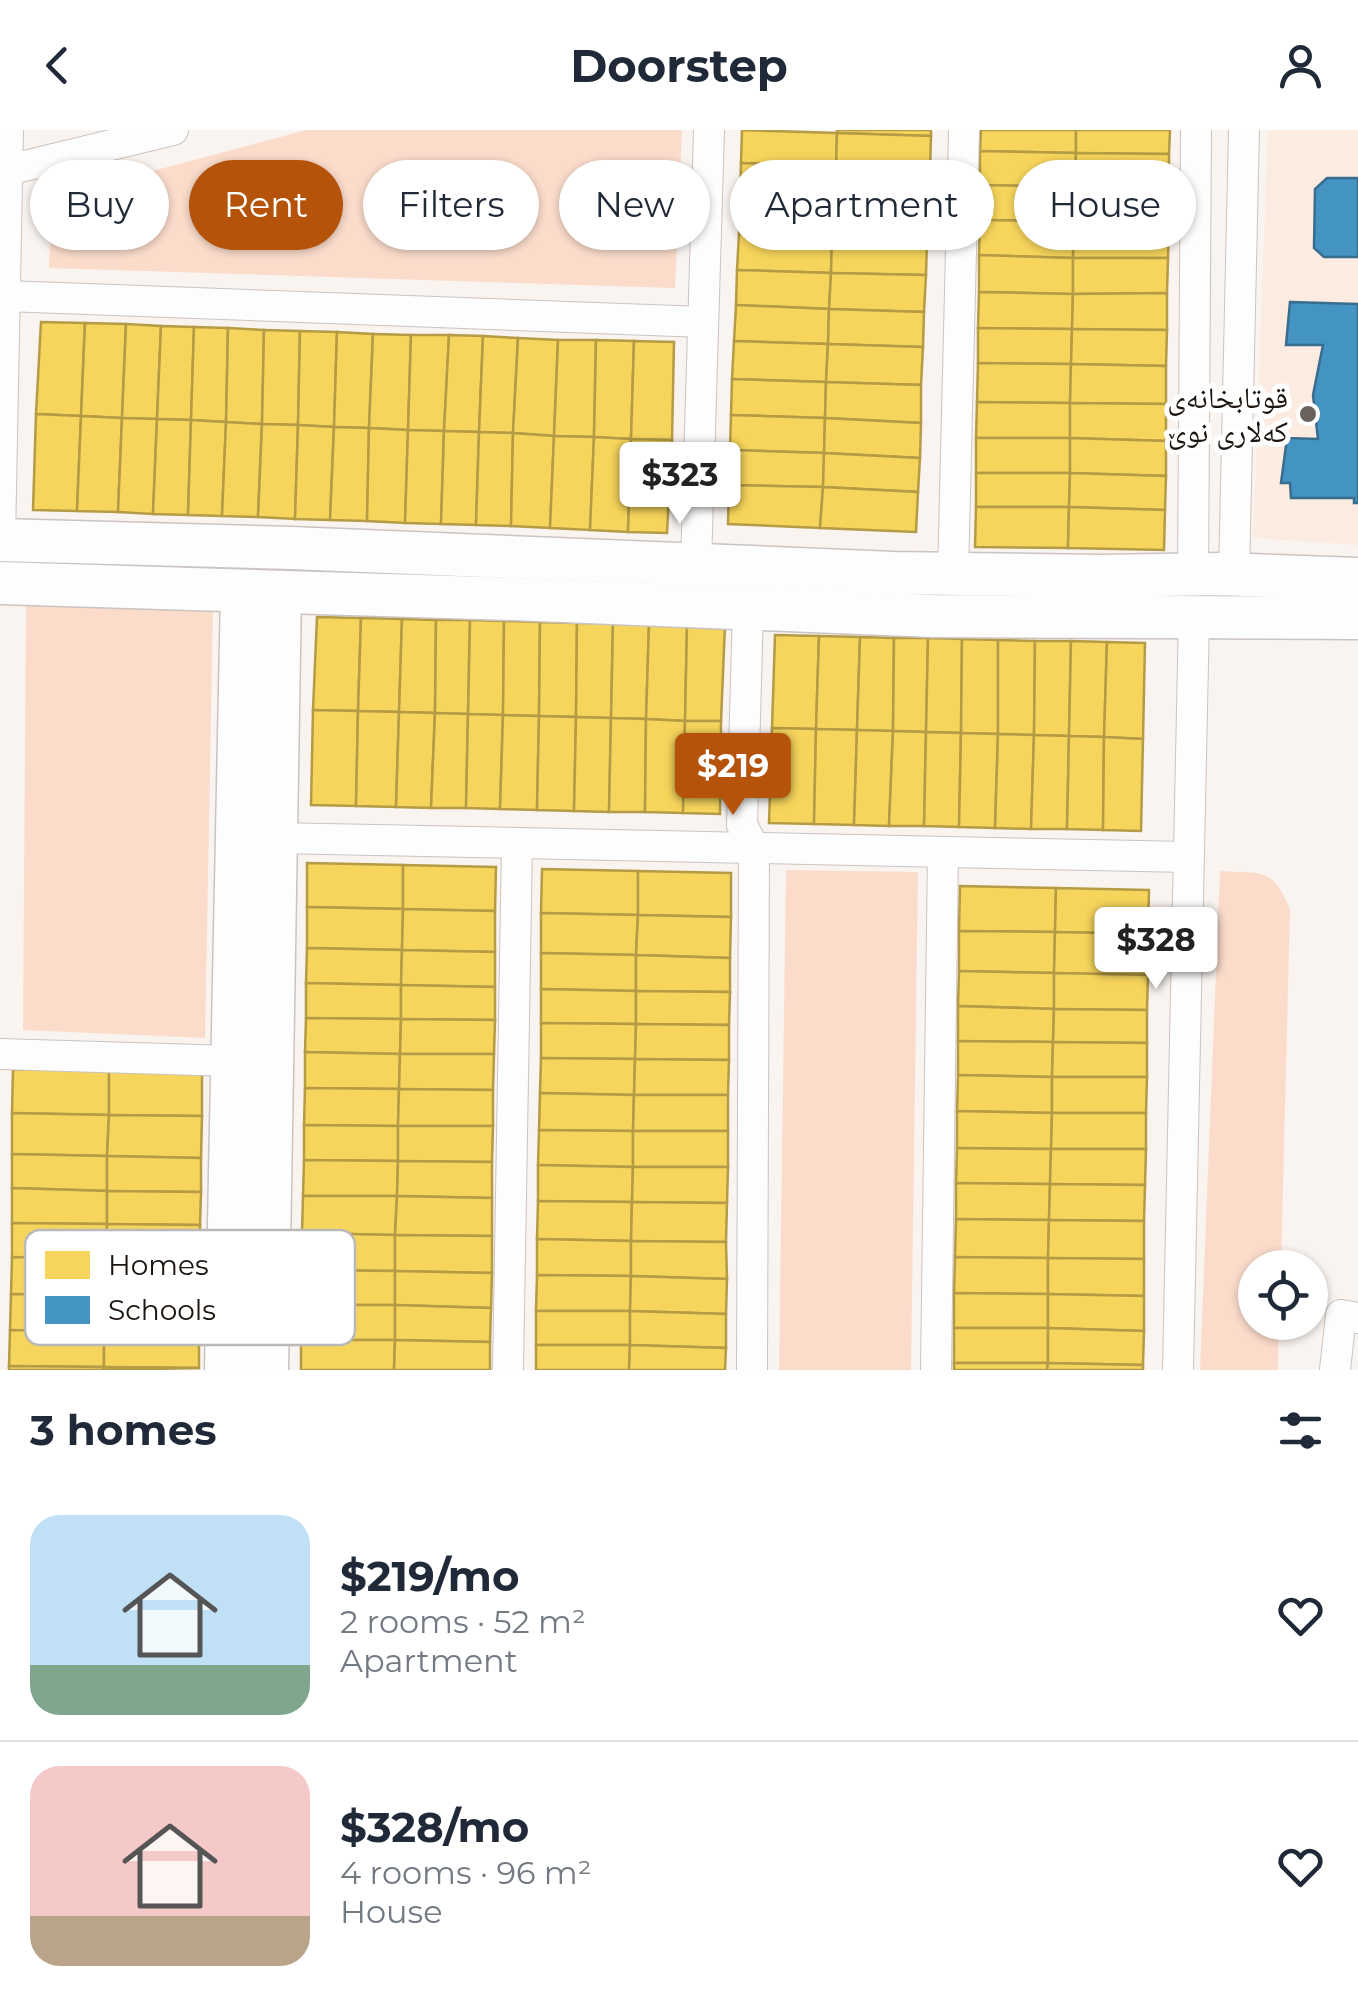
<!DOCTYPE html>
<html lang="en">
<head>
<meta charset="utf-8">
<style>
  body { margin:0; font-family:Montserrat,"Noto Naskh Arabic",sans-serif; background:#f6f6f7; color:#1f2937; height:100vh; display:flex; flex-direction:column; font-size:38px; white-space:nowrap }
  * { box-sizing:border-box; margin:0 }
  p { font-size:32px; color:#747a83 }
  .icon { flex:none; width:55px; height:55px; fill:none; stroke:currentColor; stroke-width:2; stroke-linecap:round; stroke-linejoin:round }
  .map { position:relative; height:1240px; overflow:hidden }
  .details { display:flex; flex-direction:column; background:#fff; flex:1 }
  .details>* { flex:none }
  .hud { position:absolute; left:30px; top:30px; width:1300px; height:90px; display:flex; gap:20px }
  .controls { position:absolute; left:1238px; top:1120px; display:grid; gap:20px }
  .controls a { display:grid; place-items:center; width:90px; height:90px; border-radius:50%; background:#fff; box-shadow:0 2px 8px #0004; font-size:50px }
  .price { position:absolute; translate:-50% -85px; padding:0 22px; border-radius:10px; background:#fff; color:#222; font-size:32px; line-height:65px; filter:drop-shadow(0 2px 5px #0008) }
  .price::after { content:''; position:absolute; left:50%; top:60px; width:30px; height:22px; margin-left:-15px; background:inherit; clip-path:polygon(0 0,100% 0,50% 100%) }
  .price.on { background:#b45309; color:#fff }
  ul { padding:0; list-style:none }
  li { display:flex; align-items:center; gap:30px; height:250px; padding:0 30px }
  li+li { border-top:2px solid #e0e1e3 }
  li span { display:grid; place-items:center; flex:none; width:280px; height:200px; border-radius:30px; color:#555 }
  li>.icon { margin-inline-start:auto }
  span .icon { width:120px; height:120px; fill:#fffc; stroke-width:1 }
  li b { font-size:42px }
  h2 { display:flex; justify-content:space-between; align-items:center; height:120px; padding:0 30px; font-size:42px }
  .pill { padding:0 35px; border-radius:45px; background:#fff; box-shadow:0 2px 8px #0004; font-size:35px; line-height:90px }
  .pill.on { background:#b45309; color:#fff }
  header { display:flex; justify-content:space-between; align-items:center; height:130px; padding:0 30px; background:#fff; font-size:45px; font-weight:700 }
  .map>svg:first-child { display:block }
  .built { fill:#fcebe1 }
  .green { fill:#fbdccb }
  .homes { fill:#f6d55c; stroke:#b59b45; stroke-width:2.5 }
  .schools { fill:#4393c3; stroke:#386d8d; stroke-width:2.5 }
  .lines { fill:none; stroke-linecap:round; stroke-linejoin:round }
  .street-casing { stroke:#cac3bf; stroke-width:32 }
  .secondary-casing { stroke:#cac3bf; stroke-width:45 }
  .street { stroke:#fefdfd; stroke-width:30 }
  .secondary { stroke:#fefdfd; stroke-width:42 }
  .poi-dot { fill:#6a635e; stroke:#fff; stroke-width:4 }
  .labels { text-anchor:middle; dominant-baseline:central; stroke-width:10; stroke-linejoin:round; paint-order:stroke }
  .poi-label { font-size:30px; fill:#1d1510; stroke:#fff; text-anchor:end }
  .key { fill:#fff; stroke:#bbb9b7; stroke-width:2.5 }
  .key-label { font-size:28px; fill:#1d1510 }
</style>
</head>
<body>
<header><svg class="icon" aria-label="back" viewBox="0 0 24 24"><path d="M15 5l-7 7 7 7"/></svg>Doorstep<svg class="icon" aria-label="person" viewBox="0 0 24 24"><circle cx="12" cy="8" r="4"/><path d="M4 21q1-7 8-7t8 7"/></svg></header>
<div class="map">
<svg width="1358" height="1240" viewBox="0 0 1358 1240">
  <rect width="100%" height="100%" fill="#faf4f0"/>
  <path class="built" d="M1268,0H1358V415L1253,408Z"/>
  <g class="green">
    <path d="M307,0H682L675,158L49,138L51,68Z"/>
    <path d="M26,475L213,481L205,908L23,900Z"/>
    <path d="M786,740L918,742L911,1240H779Z"/>
    <path d="M1220,741C1262,744 1272,736 1290,779L1281,1137L1255,1138V1192L1279,1193L1278,1240H1200Z"/>
  </g>
  <g class="homes">
    <path d="M742,0L837,3L836,36L741,33Z"/>
    <path d="M837,0H931V6L837,3Z"/>
    <path d="M981,0H1076V23L980,21Z"/>
    <path d="M1076,0H1170L1169,24L1076,23Z"/>
    <path d="M837,3L931,6L930,40L836,36Z"/>
    <path d="M980,21L1076,23L1075,57L980,55Z"/>
    <path d="M1076,23L1169,24V58L1075,57Z"/>
    <path d="M741,33L836,36L834,71L740,67Z"/>
    <path d="M836,36L930,40L929,74L834,71Z"/>
    <path d="M980,55L1075,57L1074,91L980,90Z"/>
    <path d="M1075,57L1169,58V92L1074,91Z"/>
    <path d="M740,67L834,71L832,107L739,104Z"/>
    <path d="M834,71L929,74L927,110L832,107Z"/>
    <path d="M980,90L1074,91L1073,128L979,125Z"/>
    <path d="M1074,91L1169,92L1168,128H1073Z"/>
    <path d="M739,104L832,107L831,143L737,140Z"/>
    <path d="M832,107L927,110L926,145L831,143Z"/>
    <path d="M979,125L1073,128V164L979,162Z"/>
    <path d="M1073,128H1168L1167,163L1073,164Z"/>
    <path d="M737,140L831,143L829,179L736,175Z"/>
    <path d="M831,143L926,145L924,182L829,179Z"/>
    <path d="M979,162L1073,164L1072,199L978,198Z"/>
    <path d="M1167,163V200L1072,199L1073,164Z"/>
    <path d="M736,175L829,179L828,214L734,211Z"/>
    <path d="M829,179L924,182L923,217L828,214Z"/>
    <path d="M41,192L85,193L81,286L36,284Z"/>
    <path d="M85,193L126,194L122,288L81,286Z"/>
    <path d="M126,194L161,196L157,289L122,288Z"/>
    <path d="M161,196L194,197L191,290L157,289Z"/>
    <path d="M194,197L228,198L226,292L191,290Z"/>
    <path d="M228,198L264,200L262,294L226,292Z"/>
    <path d="M978,198L1072,199L1071,234L978,233Z"/>
    <path d="M1072,199L1167,200L1166,236L1071,234Z"/>
    <path d="M264,200L300,201L298,295L262,294Z"/>
    <path d="M300,201L337,202L334,297L298,295Z"/>
    <path d="M337,202L373,204L369,298L334,297Z"/>
    <path d="M373,204L411,205L408,300L369,298Z"/>
    <path d="M411,205H449L444,301L408,300Z"/>
    <path d="M449,205L483,206L479,302L444,301Z"/>
    <path d="M483,206L518,208L513,303L479,302Z"/>
    <path d="M518,208L558,210L554,306L513,303Z"/>
    <path d="M558,210H596L594,307L554,306Z"/>
    <path d="M596,210L634,211L631,309L594,307Z"/>
    <path d="M634,211L674,212L672,310L631,309Z"/>
    <path d="M734,211L828,214L826,252L732,249Z"/>
    <path d="M828,214L923,217L921,255L826,252Z"/>
    <path d="M978,233L1071,234L1070,273L977,272Z"/>
    <path d="M1071,234L1166,236V274L1070,273Z"/>
    <path d="M732,249L826,252L825,288L731,285Z"/>
    <path d="M826,252L921,255V293L825,288Z"/>
    <path d="M977,272L1070,273V308H976Z"/>
    <path d="M1070,273L1166,274V311L1070,308Z"/>
    <path d="M36,284L81,286L77,381L33,380Z"/>
    <path d="M731,285L825,288L824,323L730,320Z"/>
    <path d="M81,286L122,288L118,382L77,381Z"/>
    <path d="M122,288L157,289L153,384L118,382Z"/>
    <path d="M825,288L921,293L920,328L824,323Z"/>
    <path d="M157,289L191,290L188,385L153,384Z"/>
    <path d="M191,290L226,292L222,386L188,385Z"/>
    <path d="M226,292L262,294L258,387L222,386Z"/>
    <path d="M262,294L298,295L295,389L258,387Z"/>
    <path d="M298,295L334,297L330,390L295,389Z"/>
    <path d="M334,297L369,298L367,391L330,390Z"/>
    <path d="M369,298L408,300L405,393L367,391Z"/>
    <path d="M408,300L444,301L441,394L405,393Z"/>
    <path d="M444,301L479,302L476,395L441,394Z"/>
    <path d="M479,302L513,303L511,396L476,395Z"/>
    <path d="M513,303L554,306L550,398L511,396Z"/>
    <path d="M554,306L594,307L590,400L550,398Z"/>
    <path d="M594,307L631,309L628,402L590,400Z"/>
    <rect x="976" y="308" width="94" height="35"/>
    <path d="M1070,308L1166,311V346L1070,343Z"/>
    <path d="M631,309L672,310L667,403L628,402Z"/>
    <path d="M730,320L824,323L823,357L729,355Z"/>
    <path d="M824,323L920,328L918,362L823,357Z"/>
    <path d="M976,343H1070L1069,377H976Z"/>
    <path d="M1070,343L1166,346L1165,380L1069,377Z"/>
    <path d="M729,355L823,357L820,398L728,394Z"/>
    <path d="M823,357L918,362L916,402L820,398Z"/>
    <path d="M976,377H1069L1068,418L975,417Z"/>
    <path d="M1069,377L1165,380L1164,420L1068,418Z"/>
    <path d="M317,487L361,488L358,581L313,580Z"/>
    <path d="M361,488L402,489L399,582L358,581Z"/>
    <path d="M402,489L436,490L435,583L399,582Z"/>
    <path d="M436,490H470L468,584L435,583Z"/>
    <path d="M470,490L504,491L503,585L468,584Z"/>
    <path d="M504,491L540,492L539,586L503,585Z"/>
    <path d="M540,492L577,493L576,587L539,586Z"/>
    <path d="M577,493H613L611,588L576,587Z"/>
    <path d="M613,493L649,494L646,589L611,588Z"/>
    <path d="M649,494L687,495L685,591L646,589Z"/>
    <path d="M687,495H725L721,591H685Z"/>
    <path d="M775,505L819,506L816,599L772,598Z"/>
    <path d="M819,506L860,507L857,600L816,599Z"/>
    <path d="M860,507L894,508L893,601L857,600Z"/>
    <path d="M894,508H928L926,602L893,601Z"/>
    <path d="M928,508L962,509L961,603L926,602Z"/>
    <path d="M962,509L998,510V604L961,603Z"/>
    <path d="M998,510L1035,511L1034,605L998,604Z"/>
    <path d="M1035,511H1071L1069,606L1034,605Z"/>
    <path d="M1071,511L1107,512L1104,607L1069,606Z"/>
    <path d="M1107,512L1145,513L1143,609L1104,607Z"/>
    <path d="M313,580L358,581L356,676L311,675Z"/>
    <path d="M358,581L399,582L396,677L356,676Z"/>
    <path d="M399,582L435,583L431,678L396,677Z"/>
    <path d="M435,583L468,584L466,678H431Z"/>
    <path d="M468,584L503,585L500,679L466,678Z"/>
    <path d="M503,585L539,586L537,680L500,679Z"/>
    <path d="M539,586L576,587L574,681L537,680Z"/>
    <path d="M576,587L611,588L609,682L574,681Z"/>
    <path d="M611,588L646,589L645,682H609Z"/>
    <path d="M646,589L685,591L683,683L645,682Z"/>
    <path d="M685,591H721L720,684L683,683Z"/>
    <path d="M772,598L816,599L814,694L769,693Z"/>
    <path d="M816,599L857,600L854,695L814,694Z"/>
    <path d="M857,600L893,601L889,696L854,695Z"/>
    <path d="M893,601L926,602L924,696H889Z"/>
    <path d="M926,602L961,603L959,697L924,696Z"/>
    <path d="M961,603L998,604L995,698L959,697Z"/>
    <path d="M998,604L1034,605L1031,699L995,698Z"/>
    <path d="M1034,605L1069,606L1067,699H1031Z"/>
    <path d="M1069,606L1104,607L1103,700L1067,699Z"/>
    <path d="M1104,607L1143,609L1141,701L1103,700Z"/>
    <path d="M307,733L403,735V779L307,777Z"/>
    <path d="M403,735L496,737L495,781L403,779Z"/>
    <path d="M542,739L638,741V785L541,783Z"/>
    <path d="M638,741L731,743V787L638,785Z"/>
    <path d="M960,756L1056,758L1055,802L959,801Z"/>
    <path d="M1056,758L1149,760L1148,804L1055,802Z"/>
    <path d="M307,777L403,779L402,820L307,818Z"/>
    <path d="M403,779L495,781V822L402,820Z"/>
    <path d="M541,783L638,785L636,825L541,823Z"/>
    <path d="M638,785L731,787L730,828L636,825Z"/>
    <path d="M959,801L1055,802L1054,843L959,841Z"/>
    <path d="M1055,802L1148,804V845L1054,843Z"/>
    <path d="M307,818L402,820L401,855L306,853Z"/>
    <path d="M402,820L495,822V857L401,855Z"/>
    <path d="M541,823L636,825V861L541,859Z"/>
    <path d="M636,825L730,828V862L636,861Z"/>
    <path d="M959,841L1054,843V879L958,876Z"/>
    <path d="M1054,843L1148,845L1147,880L1054,879Z"/>
    <path d="M306,853L401,855V889L306,888Z"/>
    <path d="M401,855L495,857V890L401,889Z"/>
    <path d="M541,859L636,861V894L541,893Z"/>
    <path d="M636,861L730,862L729,895L636,894Z"/>
    <path d="M958,876L1054,879L1053,912L958,911Z"/>
    <path d="M1054,879L1147,880V913L1053,912Z"/>
    <path d="M306,888L401,889L400,924L305,922Z"/>
    <path d="M401,889L495,890L494,924H400Z"/>
    <path d="M541,893L636,894L635,929L541,928Z"/>
    <path d="M636,894L729,895V930L635,929Z"/>
    <path d="M958,911L1053,912L1052,947L958,945Z"/>
    <path d="M1053,912L1147,913V947H1052Z"/>
    <path d="M305,922L400,924L399,959L305,958Z"/>
    <path d="M400,924H494L493,960L399,959Z"/>
    <path d="M541,928L635,929L634,965L540,963Z"/>
    <path d="M635,929L729,930L728,965H634Z"/>
    <path d="M13,939L109,940V985L12,983Z"/>
    <path d="M109,940L202,943V986L109,985Z"/>
    <path d="M958,945L1052,947V983L957,981Z"/>
    <path d="M1052,947H1147L1146,983H1052Z"/>
    <path d="M305,958L399,959L398,996L304,995Z"/>
    <path d="M399,959L493,960V996H398Z"/>
    <path d="M540,963L634,965L633,1001L539,1000Z"/>
    <path d="M634,965H728V1001H633Z"/>
    <path d="M957,981L1052,983L1051,1019L957,1018Z"/>
    <path d="M12,983L109,985L107,1026L12,1024Z"/>
    <path d="M1052,983H1146V1019H1051Z"/>
    <path d="M109,985L202,986L201,1028L107,1026Z"/>
    <path d="M304,995L398,996V1031L304,1030Z"/>
    <path d="M398,996H493L492,1032L398,1031Z"/>
    <path d="M539,1000L633,1001V1037L538,1035Z"/>
    <rect x="633" y="1001" width="95" height="36"/>
    <path d="M957,1018L1051,1019L1050,1054L956,1053Z"/>
    <path d="M1051,1019H1146L1145,1055L1050,1054Z"/>
    <path d="M12,1024L107,1026V1061L12,1058Z"/>
    <path d="M107,1026L201,1028V1062L107,1061Z"/>
    <path d="M304,1030L398,1031L397,1066H303Z"/>
    <path d="M398,1031L492,1032V1068L397,1066Z"/>
    <path d="M538,1035L633,1037L632,1072L538,1071Z"/>
    <path d="M633,1037H728L727,1073L632,1072Z"/>
    <path d="M956,1053L1050,1054L1049,1090L956,1089Z"/>
    <path d="M1050,1054L1145,1055L1144,1091L1049,1090Z"/>
    <path d="M12,1058L107,1061V1094L12,1093Z"/>
    <path d="M107,1061L201,1062L200,1095L107,1094Z"/>
    <path d="M303,1066H397L395,1105L302,1103Z"/>
    <path d="M397,1066L492,1068V1106L395,1105Z"/>
    <path d="M538,1071L632,1072L631,1111L537,1109Z"/>
    <path d="M632,1072L727,1073L726,1112L631,1111Z"/>
    <path d="M956,1089L1049,1090L1048,1128L955,1127Z"/>
    <path d="M1049,1090L1144,1091V1129L1048,1128Z"/>
    <path d="M12,1093L107,1094L106,1129L12,1127Z"/>
    <path d="M107,1094L200,1095V1129H106Z"/>
    <path d="M302,1103L395,1105V1141L302,1140Z"/>
    <path d="M395,1105L492,1106V1143L395,1141Z"/>
    <path d="M537,1109L631,1111V1146L537,1145Z"/>
    <path d="M631,1111L726,1112L727,1149L631,1146Z"/>
    <path d="M12,1127L106,1129L105,1165L11,1164Z"/>
    <path d="M955,1127L1048,1128V1164L954,1163Z"/>
    <path d="M1048,1128L1144,1129V1166L1048,1164Z"/>
    <path d="M302,1140L395,1141V1175H302Z"/>
    <path d="M395,1141L492,1143L491,1178L395,1175Z"/>
    <path d="M537,1145L631,1146L630,1181H536Z"/>
    <path d="M631,1146L727,1149L726,1184L630,1181Z"/>
    <path d="M954,1163L1048,1164V1198H954Z"/>
    <path d="M11,1164L105,1165L104,1202L10,1200Z"/>
    <path d="M1048,1164L1144,1166V1201L1048,1198Z"/>
    <path d="M302,1175H395V1210H301Z"/>
    <path d="M395,1175L491,1178L490,1212L395,1210Z"/>
    <rect x="536" y="1181" width="94" height="34"/>
    <path d="M630,1181L726,1184V1218L630,1215Z"/>
    <rect x="954" y="1198" width="94" height="35"/>
    <path d="M1048,1198L1144,1201L1143,1235L1048,1233Z"/>
    <path d="M10,1200L104,1202V1237L9,1236Z"/>
    <path d="M104,1202H199V1238L104,1237Z"/>
    <path d="M301,1210H395L394,1240H301Z"/>
    <path d="M395,1210L490,1212V1240H394Z"/>
    <path d="M536,1215H630L629,1240H536Z"/>
    <path d="M630,1215L726,1218L725,1240H629Z"/>
    <path d="M954,1233H1048L1047,1240H954Z"/>
    <path d="M1048,1233L1143,1235V1240H1047Z"/>
    <path d="M9,1236L104,1237L103,1240H9Z"/>
    <path d="M104,1237L199,1238L103,1240Z"/>
  </g>
  <g class="schools">
    <path d="M1327,48H1358V127H1324L1314,118L1315,59Z"/>
    <path d="M1290,172L1358,174V373H1354V368H1291L1290,353H1281L1287,308L1318,309L1313,265L1323,215H1286Z"/>
  </g>
  <g class="lines">
    <defs>
      <g id="street">
        <path d="M8,40L173,0"/>
        <path d="M5,166L703,192"/>
        <path d="M0,410L8,0"/>
        <path d="M696,434L709,0"/>
        <path d="M953,444L964,0"/>
        <path d="M1193,445L1196,0"/>
        <path d="M1234,445L1244,0"/>
        <path d="M748,479L742,695L754,718L752,1240"/>
        <path d="M276,708L1189,727"/>
        <path d="M0,924L232,931"/>
        <path d="M508,1240L517,713"/>
        <path d="M936,1240L943,722"/>
        <path d="M1178,1240L1194,486"/>
        <path d="M1335,1240L1341,1185L1358,1188"/>
      </g>
      <g id="secondary">
        <path d="M0,410L291,418L894,443L1099,446L1220,444L1358,449"/>
        <path d="M0,453L514,469L933,486L1358,488"/>
        <path d="M226,1240L242,461"/>
        <path d="M267,1240L280,462"/>
      </g>
    </defs>
    <use href="#street" class="street-casing"/>
    <use href="#secondary" class="secondary-casing"/>
    <use href="#street" class="street"/>
    <use href="#secondary" class="secondary"/>
  </g>
  <circle class="poi-dot" cx="1308" cy="284" r="10"/>
  <g class="labels">
    <g class="poi-label">
      <text x="1288" y="267">قوتابخانەی<tspan x="1288" dy="34">کەلاری نوێ</tspan></text>
    </g>
  </g>
  <rect x="25" y="1100" width="330" height="115" rx="15" class="key"/>
  <rect x="45" y="1121" width="45" height="28" fill="#f6d55c"/>
  <rect x="45" y="1166" width="45" height="28" fill="#4393c3"/>
  <g class="key-label">
    <text x="108" y="1145">Homes</text>
    <text x="108" y="1190">Schools</text>
  </g>
</svg>
<div class="controls">
<a><svg class="icon" aria-label="locate" viewBox="0 0 24 24"><circle cx="12" cy="12" r="6"/><path d="M12 2v4M12 18v4M2 12h4M18 12h4"/></svg></a>
</div>
<b class="price" style="left:680px;top:397px">$323</b>
<b class="price on" style="left:733px;top:688px">$219</b>
<b class="price" style="left:1156px;top:862px">$328</b>
<div class="hud">
<a class="pill">Buy</a>
<a class="pill on">Rent</a>
<a class="pill">Filters</a>
<a class="pill">New</a>
<a class="pill">Apartment</a>
<a class="pill">House</a>
</div>
</div>
<section class="details">
<h2>3 homes<svg class="icon" aria-label="filters" viewBox="0 0 24 24"><path d="M4 7h16M4 17h16"/><circle cx="9" cy="7" r="2"/><circle cx="15" cy="17" r="2"/></svg></h2>
<ul>
<li><span style="background:linear-gradient(#bfe0f5 75%,#7fa58c 0)"><svg class="icon" aria-label="home" viewBox="0 0 24 24"><path d="M3 11l9-7 9 7M6 9v11h12V9"/></svg></span><div><b>$219/mo</b><p>2 rooms · 52 m²</p><p>Apartment</p></div><svg class="icon" aria-label="heart" viewBox="0 0 24 24"><path d="M12 20l-8-8c-3-5 5-10 8-4 3-6 11-1 8 4z"/></svg></li>
<li><span style="background:linear-gradient(#f6c9c9 75%,#b9a48a 0)"><svg class="icon" aria-label="home" viewBox="0 0 24 24"><path d="M3 11l9-7 9 7M6 9v11h12V9"/></svg></span><div><b>$328/mo</b><p>4 rooms · 96 m²</p><p>House</p></div><svg class="icon" aria-label="heart" viewBox="0 0 24 24"><path d="M12 20l-8-8c-3-5 5-10 8-4 3-6 11-1 8 4z"/></svg></li>
</ul>
</section>
</body>
</html>
